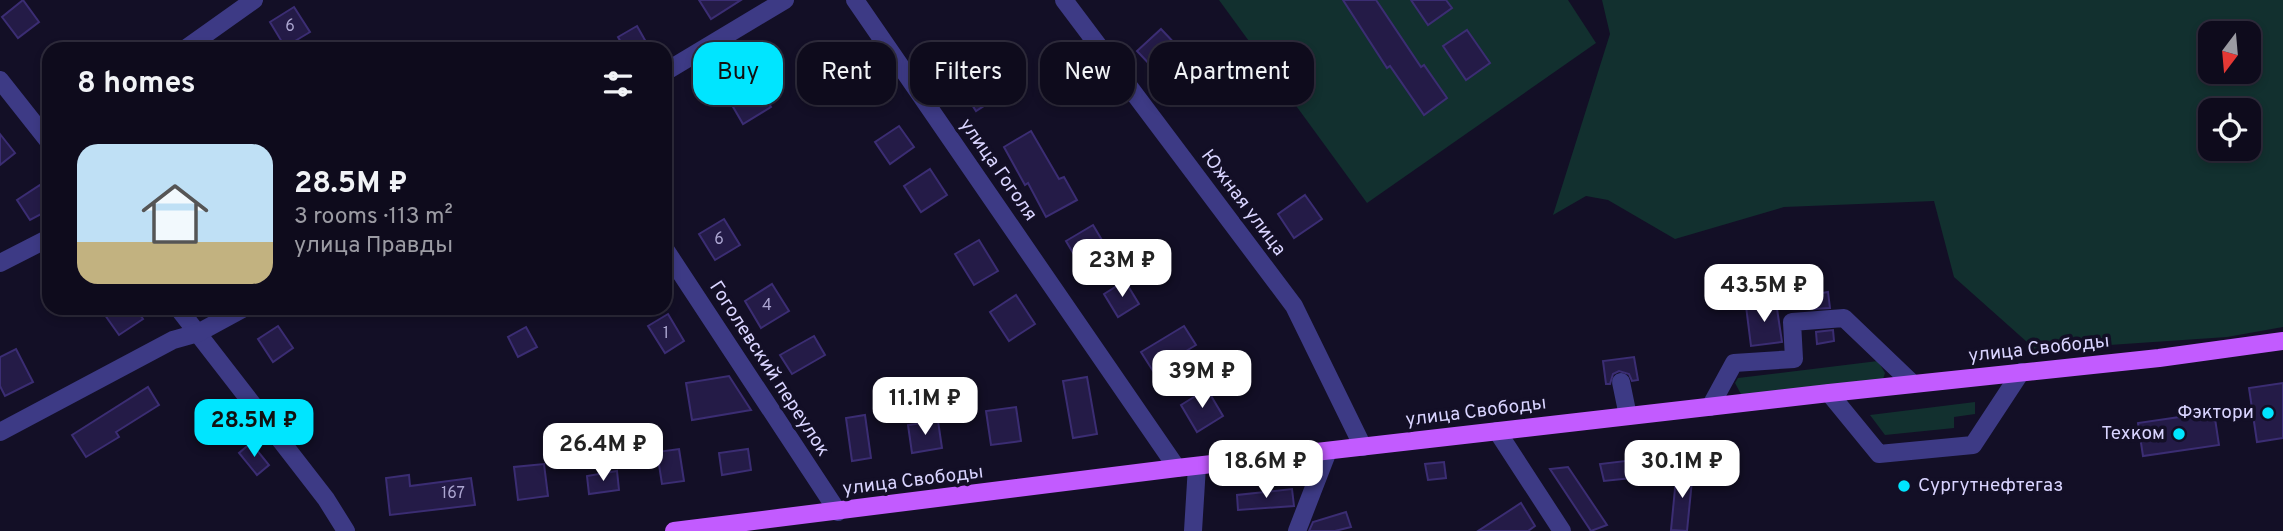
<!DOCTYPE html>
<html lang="en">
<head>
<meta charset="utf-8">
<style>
  body { margin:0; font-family:Overpass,sans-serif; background:#171425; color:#f1f3f6; height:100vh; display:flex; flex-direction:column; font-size:26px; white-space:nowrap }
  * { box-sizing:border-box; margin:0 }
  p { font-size:23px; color:#9b9ba3 }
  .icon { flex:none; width:38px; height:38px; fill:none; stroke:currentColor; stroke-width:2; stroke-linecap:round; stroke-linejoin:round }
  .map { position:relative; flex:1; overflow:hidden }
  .panel { position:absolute; left:42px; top:42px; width:630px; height:273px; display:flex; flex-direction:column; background:#0e0b1c; border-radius:21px; box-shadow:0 4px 10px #0003,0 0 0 2px #2e2b3b }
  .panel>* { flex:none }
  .hud { position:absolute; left:693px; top:42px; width:665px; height:63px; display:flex; gap:14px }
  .needle { width:46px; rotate:196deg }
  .tools { position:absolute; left:2198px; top:21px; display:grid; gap:14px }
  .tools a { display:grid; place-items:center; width:63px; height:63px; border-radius:14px; background:#0e0b1c; box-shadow:0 4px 10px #0003,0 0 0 2px #2e2b3b; font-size:35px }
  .price { position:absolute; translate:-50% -60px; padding:0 16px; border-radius:14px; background:#fff; color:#222; font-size:23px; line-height:46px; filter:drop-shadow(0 2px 4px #0008) }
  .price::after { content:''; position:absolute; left:50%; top:42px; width:21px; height:16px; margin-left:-10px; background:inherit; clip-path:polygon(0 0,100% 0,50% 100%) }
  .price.current { background:#00e5ff; color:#111 }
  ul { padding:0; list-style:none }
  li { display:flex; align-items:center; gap:21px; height:175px; padding:0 35px }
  li span { display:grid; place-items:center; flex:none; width:196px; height:140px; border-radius:21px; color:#555 }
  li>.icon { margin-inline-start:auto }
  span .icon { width:84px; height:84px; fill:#fffc; stroke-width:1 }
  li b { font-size:30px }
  h2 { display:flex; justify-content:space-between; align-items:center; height:84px; padding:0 35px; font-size:30px }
  .pill { padding:0 24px; border-radius:21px; background:#0e0b1c; box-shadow:0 4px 10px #0003,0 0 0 2px #2e2b3b; font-size:24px; line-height:63px }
  .pill.current { background:#00e5ff; color:#111 }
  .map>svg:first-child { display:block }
  .green { fill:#12302f; fill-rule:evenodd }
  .building { fill:#241b47; stroke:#3b2d73; stroke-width:2 }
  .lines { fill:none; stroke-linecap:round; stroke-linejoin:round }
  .minor { stroke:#3d3a85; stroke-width:18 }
  .major { stroke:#c25bff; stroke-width:18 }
  .poi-dot { fill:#00e5ff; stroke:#130f26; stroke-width:2.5 }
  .labels { text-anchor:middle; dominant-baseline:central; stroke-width:7; stroke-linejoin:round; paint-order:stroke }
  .number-label { font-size:16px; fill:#aca6d1 }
  .street-label { font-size:19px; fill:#d9d4ff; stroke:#130f26 }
  .poi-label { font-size:19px; fill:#d9d4ff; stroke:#130f26; text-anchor:end }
</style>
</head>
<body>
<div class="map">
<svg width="2283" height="531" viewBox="0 0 2283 531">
  <rect width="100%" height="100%" fill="#130f26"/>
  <g class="green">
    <path d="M1219,0H1568L1596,43L1367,203Z"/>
    <path d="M1602,0H2283V327L2227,337L2036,350L1954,277L1934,201L1784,207L1675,239L1608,200L1586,196L1553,215L1610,34ZM2249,33V72H2210V33ZM2249,110V149H2210V110Z"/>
    <path d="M1878,361L1885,373L1883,379L1743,398L1735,383L1738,378Z"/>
    <path d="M1975,402V414L1954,417V428L1885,435L1870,415Z"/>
  </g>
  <g class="building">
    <path d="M23,0L39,22L18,38L2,17Z"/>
    <path d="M699,0H741L711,19Z"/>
    <path d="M1343,0H1376L1421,67L1424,65L1447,98L1424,115L1390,66L1387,68Z"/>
    <path d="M1411,0H1446L1452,8L1428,25Z"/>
    <path d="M294,7L310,32L285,47L270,22Z"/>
    <path d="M637,26L650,49H625L618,37Z"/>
    <path d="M1161,29L1179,48L1155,70L1137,51Z"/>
    <path d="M1467,30L1490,63L1466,80L1443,46Z"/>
    <path d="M1210,65L1226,84L1214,94L1198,76Z"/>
    <path d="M991,66L1007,91L976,111L960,86Z"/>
    <path d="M753,77L771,107L743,124L725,93Z"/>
    <path d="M899,126L914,147L890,164L875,142Z"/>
    <path d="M1031,131L1059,179L1064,177L1077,200L1046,217L1028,183L1025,185L1004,147Z"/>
    <path d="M0,134L15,153L0,165Z"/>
    <path d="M930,169L947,195L921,212L904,186Z"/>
    <path d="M40,185L49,199V226L41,214L30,220L17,200Z"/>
    <path d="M1305,195L1322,219L1294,238L1278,214Z"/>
    <path d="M724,219L740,245L715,260L699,234Z"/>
    <path d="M1093,225L1109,252L1082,268L1066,241Z"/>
    <path d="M979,240L998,271L974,285L955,254Z"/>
    <path d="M1125,281L1139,304L1118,317L1104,294Z"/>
    <path d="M772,284L789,311L761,328L745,301Z"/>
    <path d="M1828,292L1830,308L1813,309L1811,295Z"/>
    <path d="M1016,295L1035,324L1009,341L990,312Z"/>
    <path d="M1776,302L1782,342L1751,346L1746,306Z"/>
    <path d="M100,308H135L143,319L119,335Z"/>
    <path d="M668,314L684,341L665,353L648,326Z"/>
    <path d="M278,326L293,348L273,362L258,339Z"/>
    <path d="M1184,326L1196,345L1153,371L1141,352Z"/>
    <path d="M526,327L537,347L518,357L508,337Z"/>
    <path d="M1833,330L1834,341L1817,344L1816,332Z"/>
    <path d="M814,336L825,355L792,374L780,355Z"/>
    <path d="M16,349L33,382L5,396L0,386V357Z"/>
    <path d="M1634,357L1638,380L1632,381L1629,374L1619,371L1613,374L1610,384H1606L1603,361Z"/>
    <path d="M729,376L751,410L692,420L686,383Z"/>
    <path d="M1087,377L1097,434L1073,438L1063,381Z"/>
    <path d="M2283,383V438L2257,442L2249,388Z"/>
    <path d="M148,387L159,405L116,432L119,437L86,457L72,435Z"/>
    <path d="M1207,389L1223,416L1197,432L1181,405Z"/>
    <path d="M1016,407L1021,441L991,445L986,411Z"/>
    <path d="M2214,412L2219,445L2143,456L2138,423Z"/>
    <path d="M865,415L871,458L852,461L846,418Z"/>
    <path d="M938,421L942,448L912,453L908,425Z"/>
    <path d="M251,443L269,465L257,475L239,453Z"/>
    <path d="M679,449L684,481L662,484L657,452Z"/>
    <path d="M748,449L751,470L722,475L719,453Z"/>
    <path d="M1659,457L1660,475L1604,481L1600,464Z"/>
    <path d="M1444,462L1446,478L1428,480L1425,464Z"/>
    <path d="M544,464L548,496L518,500L514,467Z"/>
    <path d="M1568,467L1607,525L1591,531L1550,469Z"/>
    <path d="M1677,468L1693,470L1687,531L1671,530Z"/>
    <path d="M617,471L619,490L589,494L587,476Z"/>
    <path d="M409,475L410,486L471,478L475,505L390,515L386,478Z"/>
    <path d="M1292,489L1294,506L1238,510L1237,495Z"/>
    <path d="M1521,503L1535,526L1528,531H1478Z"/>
    <path d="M1346,512L1351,527L1335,531H1309L1313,522Z"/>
  </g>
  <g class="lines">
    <g class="minor">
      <path d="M855,0L1177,468"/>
      <path d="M1064,0L1294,306L1363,447"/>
      <path d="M185,49L254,0"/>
      <path d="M665,72L785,0"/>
      <path d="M0,80L49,142"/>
      <path d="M665,249L838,512"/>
      <path d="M0,263L49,238"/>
      <path d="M178,308L326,499L346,531"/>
      <path d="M1621,382L1628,416"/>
      <path d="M1829,393L1879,454L1973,445L2021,372"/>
      <path d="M1710,407L1734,363L1794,359L1792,322L1844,318L1913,384"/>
      <path d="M1497,431L1562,531"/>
      <path d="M0,432L173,340L198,333L244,308"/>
      <path d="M1193,531L1197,466"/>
      <path d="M1297,531L1328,451"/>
    </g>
    <path class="major" d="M674,531L1177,468L1829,393L2159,358L2283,341"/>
  </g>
  <g class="poi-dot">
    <circle cx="2268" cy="413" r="7"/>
    <circle cx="2179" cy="434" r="7"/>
    <circle cx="1904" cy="486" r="7"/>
  </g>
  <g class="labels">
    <g class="number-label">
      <text x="290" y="27">6</text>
      <text x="719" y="240">6</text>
      <text x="767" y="306">4</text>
      <text x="666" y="334">1</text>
      <text x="453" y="494">167</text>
    </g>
    <g class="street-label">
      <text transform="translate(998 170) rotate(55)">улица Гоголя</text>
      <text transform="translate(1243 203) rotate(53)">Южная улица</text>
      <text transform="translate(2039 349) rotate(-6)">улица Свободы</text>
      <text transform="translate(769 369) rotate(57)">Гоголевский переулок</text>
      <text transform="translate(1476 412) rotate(-7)">улица Свободы</text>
      <text transform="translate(913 481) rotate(-7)">улица Свободы</text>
    </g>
    <g class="poi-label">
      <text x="2254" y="413">Фэктори</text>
      <text x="2165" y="434">Техком</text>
      <text x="1918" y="486" text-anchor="start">Сургутнефтегаз</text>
    </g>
  </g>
</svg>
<div class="tools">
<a><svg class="needle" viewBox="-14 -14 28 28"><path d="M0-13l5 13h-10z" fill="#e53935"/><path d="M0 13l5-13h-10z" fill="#9b9ba3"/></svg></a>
<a><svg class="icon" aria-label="locate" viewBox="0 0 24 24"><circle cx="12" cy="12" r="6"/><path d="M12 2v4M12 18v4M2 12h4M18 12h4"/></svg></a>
</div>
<b class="price" style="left:1122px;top:299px">23M ₽</b>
<b class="price" style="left:1764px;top:324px">43.5M ₽</b>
<b class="price" style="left:1202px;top:410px">39M ₽</b>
<b class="price" style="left:925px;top:437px">11.1M ₽</b>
<b class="price current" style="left:254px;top:459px">28.5M ₽</b>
<b class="price" style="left:603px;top:483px">26.4M ₽</b>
<b class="price" style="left:1266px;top:500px">18.6M ₽</b>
<b class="price" style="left:1682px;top:500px">30.1M ₽</b>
<div class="hud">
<a class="pill current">Buy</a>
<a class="pill">Rent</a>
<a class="pill">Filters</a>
<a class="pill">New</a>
<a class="pill">Apartment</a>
</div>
<section class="panel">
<h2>8 homes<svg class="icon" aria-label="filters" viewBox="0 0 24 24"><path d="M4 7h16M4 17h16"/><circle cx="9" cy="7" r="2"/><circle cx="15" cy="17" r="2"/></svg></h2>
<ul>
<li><span style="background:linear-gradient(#bfe0f5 70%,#c2b280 0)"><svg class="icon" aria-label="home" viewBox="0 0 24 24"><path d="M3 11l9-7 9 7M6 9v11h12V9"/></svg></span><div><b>28.5M ₽</b><p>3 rooms · 113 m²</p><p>улица Правды</p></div></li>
</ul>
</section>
</div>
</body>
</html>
